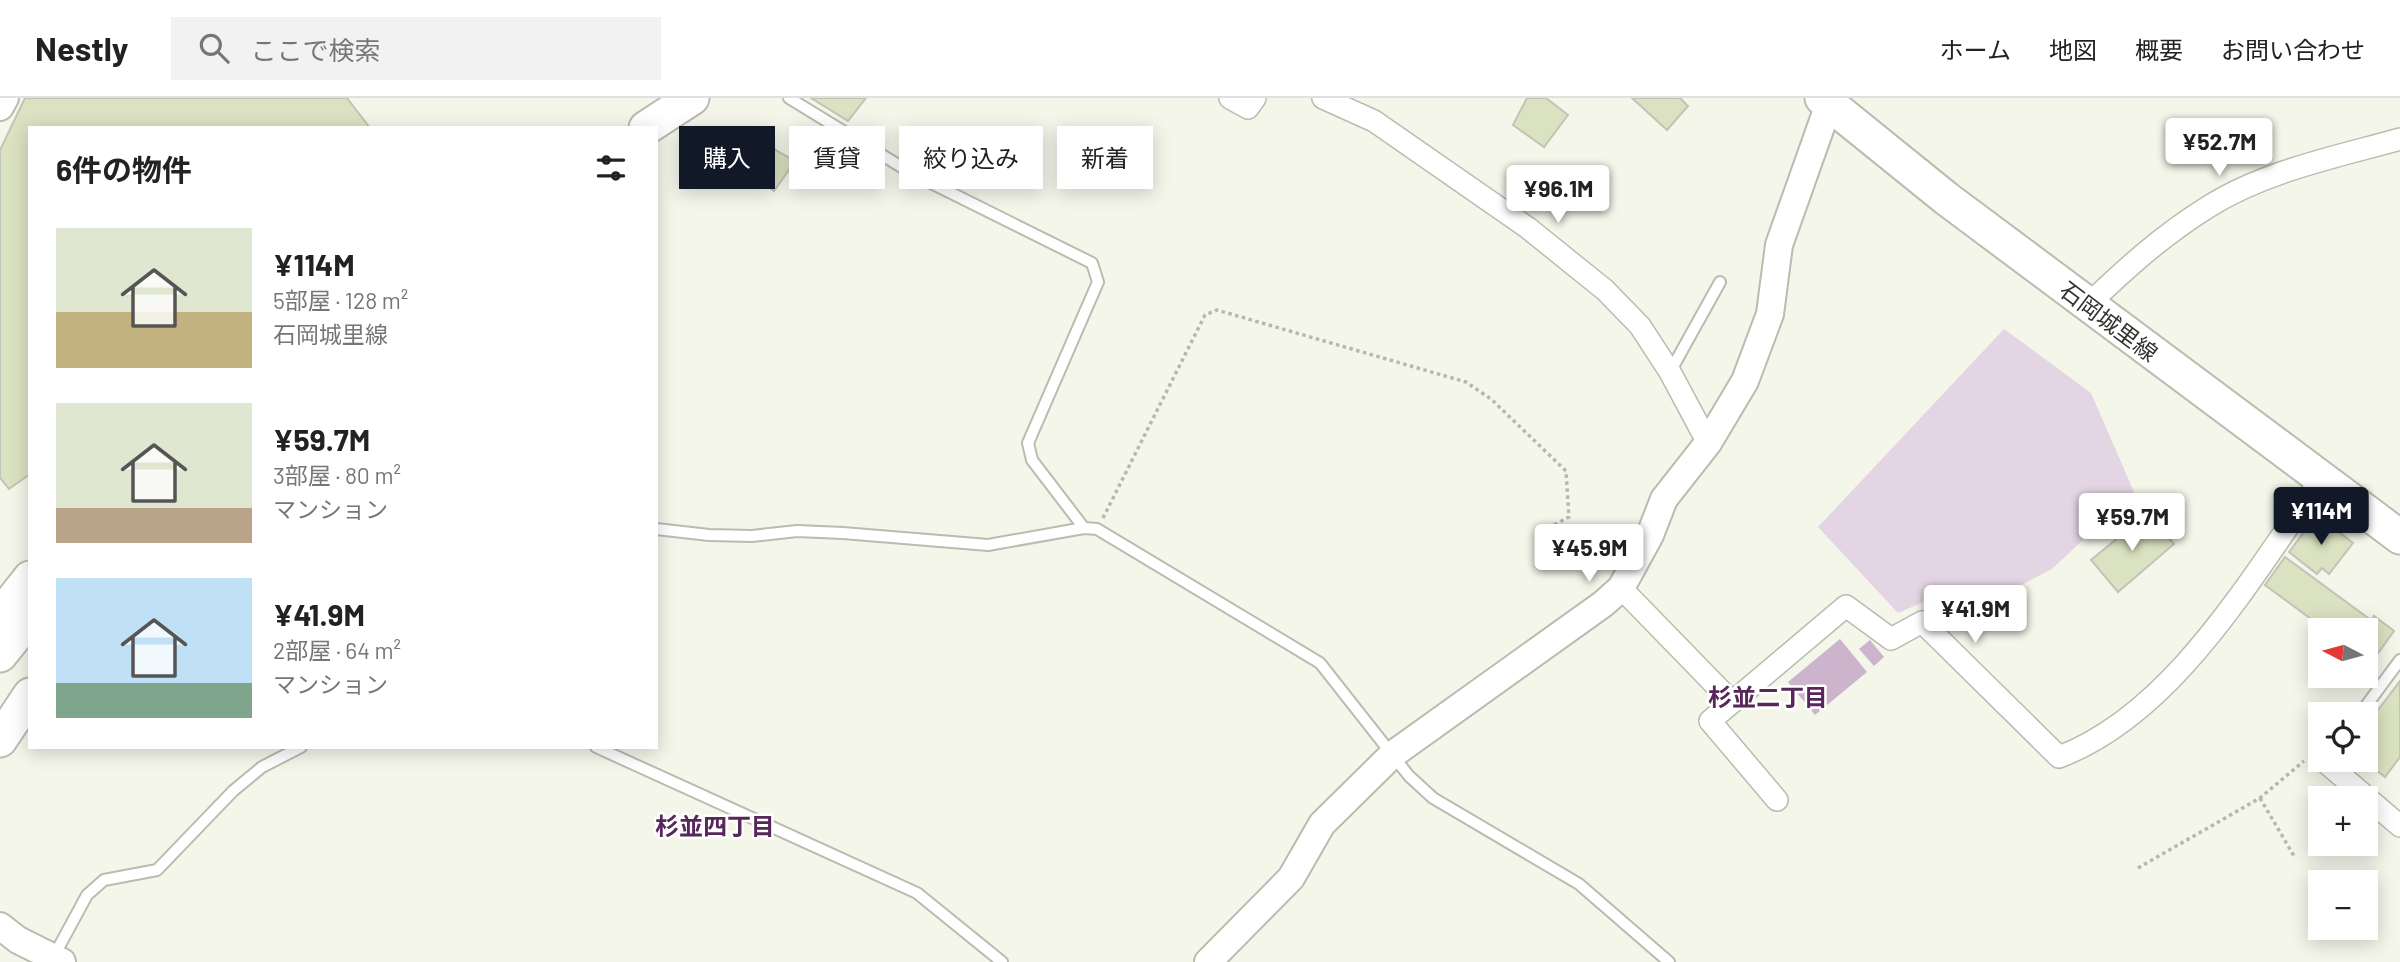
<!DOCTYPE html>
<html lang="ja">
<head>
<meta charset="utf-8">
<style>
  body { margin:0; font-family:Barlow,"Noto Sans JP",sans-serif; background:#f2f2f2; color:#222; height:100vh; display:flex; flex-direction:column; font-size:26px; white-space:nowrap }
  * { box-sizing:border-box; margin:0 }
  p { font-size:23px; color:#767676 }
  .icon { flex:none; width:38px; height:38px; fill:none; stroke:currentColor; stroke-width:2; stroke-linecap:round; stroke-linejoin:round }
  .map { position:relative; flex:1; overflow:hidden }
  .drawer { position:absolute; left:28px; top:28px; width:630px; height:623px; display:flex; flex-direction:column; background:#fff; border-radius:0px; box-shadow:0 4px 18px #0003 }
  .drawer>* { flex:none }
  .banner { position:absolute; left:679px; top:28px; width:665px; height:63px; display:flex; gap:14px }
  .needle { width:46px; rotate:276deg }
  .buttons { position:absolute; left:2308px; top:520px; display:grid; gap:14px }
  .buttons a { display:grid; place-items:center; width:70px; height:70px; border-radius:0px; background:#fff; box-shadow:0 4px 18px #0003; font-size:35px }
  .price { position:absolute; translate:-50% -60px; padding:0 16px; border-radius:7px; background:#fff; color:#222; font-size:23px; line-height:46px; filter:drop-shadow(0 2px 4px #0008) }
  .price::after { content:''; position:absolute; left:50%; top:42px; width:21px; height:16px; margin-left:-10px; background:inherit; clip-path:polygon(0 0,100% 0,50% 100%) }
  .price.active { background:#111827; color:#fff }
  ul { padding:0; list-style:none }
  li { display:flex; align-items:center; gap:21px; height:175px; padding:0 28px }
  li span { display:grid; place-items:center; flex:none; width:196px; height:140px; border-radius:0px; color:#555 }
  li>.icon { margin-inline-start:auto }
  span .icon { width:84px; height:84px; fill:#fffc; stroke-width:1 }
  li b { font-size:30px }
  h2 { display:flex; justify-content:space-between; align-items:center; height:84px; padding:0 28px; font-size:30px }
  .chip { padding:0 24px; border-radius:0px; background:#fff; box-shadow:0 4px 18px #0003; font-size:24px; line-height:63px }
  .chip.active { background:#111827; color:#fff }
  header { display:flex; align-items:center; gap:42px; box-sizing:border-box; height:98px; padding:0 35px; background:#fff; border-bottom:2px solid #e0e0e0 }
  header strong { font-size:33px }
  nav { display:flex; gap:38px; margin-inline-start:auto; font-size:24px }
  .search { width:490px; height:63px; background:#f2f2f2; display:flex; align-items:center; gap:18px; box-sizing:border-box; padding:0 24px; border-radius:0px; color:#767676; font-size:26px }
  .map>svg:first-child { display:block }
  .green { fill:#e4d5e4 }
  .water { fill:#cdb4cd }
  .building { fill:#dbe2c1; stroke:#c1c4b7; stroke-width:2 }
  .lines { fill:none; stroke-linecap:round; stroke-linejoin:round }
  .service-casing { stroke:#b9bcaf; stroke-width:14 }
  .minor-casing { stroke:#b9bcaf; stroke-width:24 }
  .tertiary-casing { stroke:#b9bcaf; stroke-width:30 }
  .primary-casing { stroke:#b9bcaf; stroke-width:37 }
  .path { stroke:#b6b8ae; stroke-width:3.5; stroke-dasharray:3.5 3.5; stroke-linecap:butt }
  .service { stroke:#fff; stroke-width:10 }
  .minor { stroke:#fff; stroke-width:21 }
  .tertiary { stroke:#fff; stroke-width:26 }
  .primary { stroke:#fff; stroke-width:33 }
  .labels { text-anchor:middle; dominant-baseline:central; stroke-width:5; stroke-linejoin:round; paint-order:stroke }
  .street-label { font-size:23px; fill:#33342f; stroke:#fff }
  .neighbourhood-label { font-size:24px; font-weight:bold; fill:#572759; stroke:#fff }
</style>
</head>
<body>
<header>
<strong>Nestly</strong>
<div class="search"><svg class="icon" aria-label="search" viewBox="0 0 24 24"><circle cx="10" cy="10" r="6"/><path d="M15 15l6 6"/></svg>ここで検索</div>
<nav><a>ホーム</a><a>地図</a><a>概要</a><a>お問い合わせ</a></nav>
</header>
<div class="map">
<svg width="2400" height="864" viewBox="0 0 2400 864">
  <rect width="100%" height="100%" fill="#f3f6e9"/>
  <path class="green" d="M2004,231L2091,295L2134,394L2052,471L1998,499L1928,502L1898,515L1818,429Z"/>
  <g class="water">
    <path d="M1840,541L1867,574L1815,617L1788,584Z"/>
    <path d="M1870,542L1884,559L1874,568L1859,551Z"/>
  </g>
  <g class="building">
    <path d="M25,0H347L370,30H30V376L9,391L0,380V52Z"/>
    <path d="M811,0H866L848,23Z"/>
    <path d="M1527,0H1546L1568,17L1544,49L1513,27Z"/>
    <path d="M1632,0H1680L1688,8L1667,32Z"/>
    <path d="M744,34L795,63L774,93L726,60Z"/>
    <path d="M2147,416L2174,446L2118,494L2091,462Z"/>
    <path d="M2317,417L2353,445L2329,476L2322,470L2317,476L2289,454Z"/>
    <path d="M2285,459L2371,522L2374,518L2394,533L2371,565L2366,561V532H2326L2265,487Z"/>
    <path d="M2400,583V659L2385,679L2363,662H2366V628Z"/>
  </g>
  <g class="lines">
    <defs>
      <g id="service">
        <path d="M789,0L913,76L1092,165L1098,184L1028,345L1032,362L1084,430"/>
        <path d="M1670,274L1720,184"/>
        <path d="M656,431L709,437L752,438L797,433L843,435L988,447L1084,430L1097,431L1320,565L1409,678L1433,700L1579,786L1669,864"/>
        <path d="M2360,616L2400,562"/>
        <path d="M596,649L917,795L1002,864"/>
        <path d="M54,858L87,797L104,782L157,772L233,693L262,669L301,649"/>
      </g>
      <g id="minor">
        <path d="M1230,0L1248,10L1255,0"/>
        <path d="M1323,0L1374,23L1528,130L1605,192L1640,228L1670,274L1708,345"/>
        <path d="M2088,207C2125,171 2163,137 2208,109C2265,73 2336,59 2400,41"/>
        <path d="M1621,490L1731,603"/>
        <path d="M2323,662L2400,728"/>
        <path d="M1777,702L1710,623L1846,508L1891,541L1922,524L2059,659C2175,615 2252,477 2322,380"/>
      </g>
      <g id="tertiary">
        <path d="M0,9L5,0"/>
        <path d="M0,828L18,842L62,864"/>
        <path d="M1208,864L1291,780L1322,726L1392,657L1603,506L1621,490L1650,437L1664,401L1708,345L1745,283L1770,216L1779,147L1829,6"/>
      </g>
      <g id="primary">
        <path d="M1822,0L1947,101L2400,439"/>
        <path d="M646,30L692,0"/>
        <path d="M0,518L30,480"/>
        <path d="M0,557L30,520"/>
        <path d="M0,642L30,597"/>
      </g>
    </defs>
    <use href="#service" class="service-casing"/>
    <use href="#minor" class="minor-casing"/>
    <use href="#tertiary" class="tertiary-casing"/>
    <use href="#primary" class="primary-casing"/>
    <g class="path">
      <path d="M1103,420L1205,217L1217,212L1466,284L1491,301L1566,373L1569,419L1550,429"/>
      <path d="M2260,700L2294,758"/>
      <path d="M2138,770L2260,700L2304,663"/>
    </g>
    <use href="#service" class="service"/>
    <use href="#minor" class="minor"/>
    <use href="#tertiary" class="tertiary"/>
    <use href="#primary" class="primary"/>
  </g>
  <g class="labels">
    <g class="street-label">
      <text transform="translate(2109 223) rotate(37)">石岡城里線</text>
    </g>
    <g class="neighbourhood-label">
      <text x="1768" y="598">杉並二丁目</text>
      <text x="715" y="727">杉並四丁目</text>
    </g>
  </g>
</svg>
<div class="buttons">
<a><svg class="needle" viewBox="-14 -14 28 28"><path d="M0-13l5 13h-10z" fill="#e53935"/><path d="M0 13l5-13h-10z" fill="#767676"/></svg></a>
<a><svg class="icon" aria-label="locate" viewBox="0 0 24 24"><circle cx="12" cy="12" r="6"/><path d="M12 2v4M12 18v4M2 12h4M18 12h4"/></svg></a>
<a>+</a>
<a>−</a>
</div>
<b class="price" style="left:2219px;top:80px">¥52.7M</b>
<b class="price" style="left:1558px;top:127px">¥96.1M</b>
<b class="price active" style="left:2321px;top:449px">¥114M</b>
<b class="price" style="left:2132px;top:455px">¥59.7M</b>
<b class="price" style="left:1589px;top:486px">¥45.9M</b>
<b class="price" style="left:1975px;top:547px">¥41.9M</b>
<div class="banner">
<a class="chip active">購入</a>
<a class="chip">賃貸</a>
<a class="chip">絞り込み</a>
<a class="chip">新着</a>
</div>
<section class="drawer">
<h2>6件の物件<svg class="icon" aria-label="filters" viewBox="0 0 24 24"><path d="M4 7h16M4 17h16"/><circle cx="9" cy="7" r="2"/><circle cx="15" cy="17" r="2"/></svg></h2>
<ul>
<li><span style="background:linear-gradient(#dfe7d0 60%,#c2b280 0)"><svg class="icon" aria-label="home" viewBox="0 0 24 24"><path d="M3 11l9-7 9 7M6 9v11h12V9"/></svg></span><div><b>¥114M</b><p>5部屋 · 128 m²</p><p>石岡城里線</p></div></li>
<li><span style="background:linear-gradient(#dfe7d0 75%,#b9a48a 0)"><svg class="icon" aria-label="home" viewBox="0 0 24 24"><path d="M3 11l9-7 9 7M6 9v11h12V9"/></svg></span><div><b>¥59.7M</b><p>3部屋 · 80 m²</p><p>マンション</p></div></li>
<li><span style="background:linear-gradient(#bfe0f5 75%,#7fa58c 0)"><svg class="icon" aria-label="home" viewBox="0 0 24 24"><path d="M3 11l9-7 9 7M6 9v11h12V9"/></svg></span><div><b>¥41.9M</b><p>2部屋 · 64 m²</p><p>マンション</p></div></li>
</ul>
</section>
</div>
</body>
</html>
